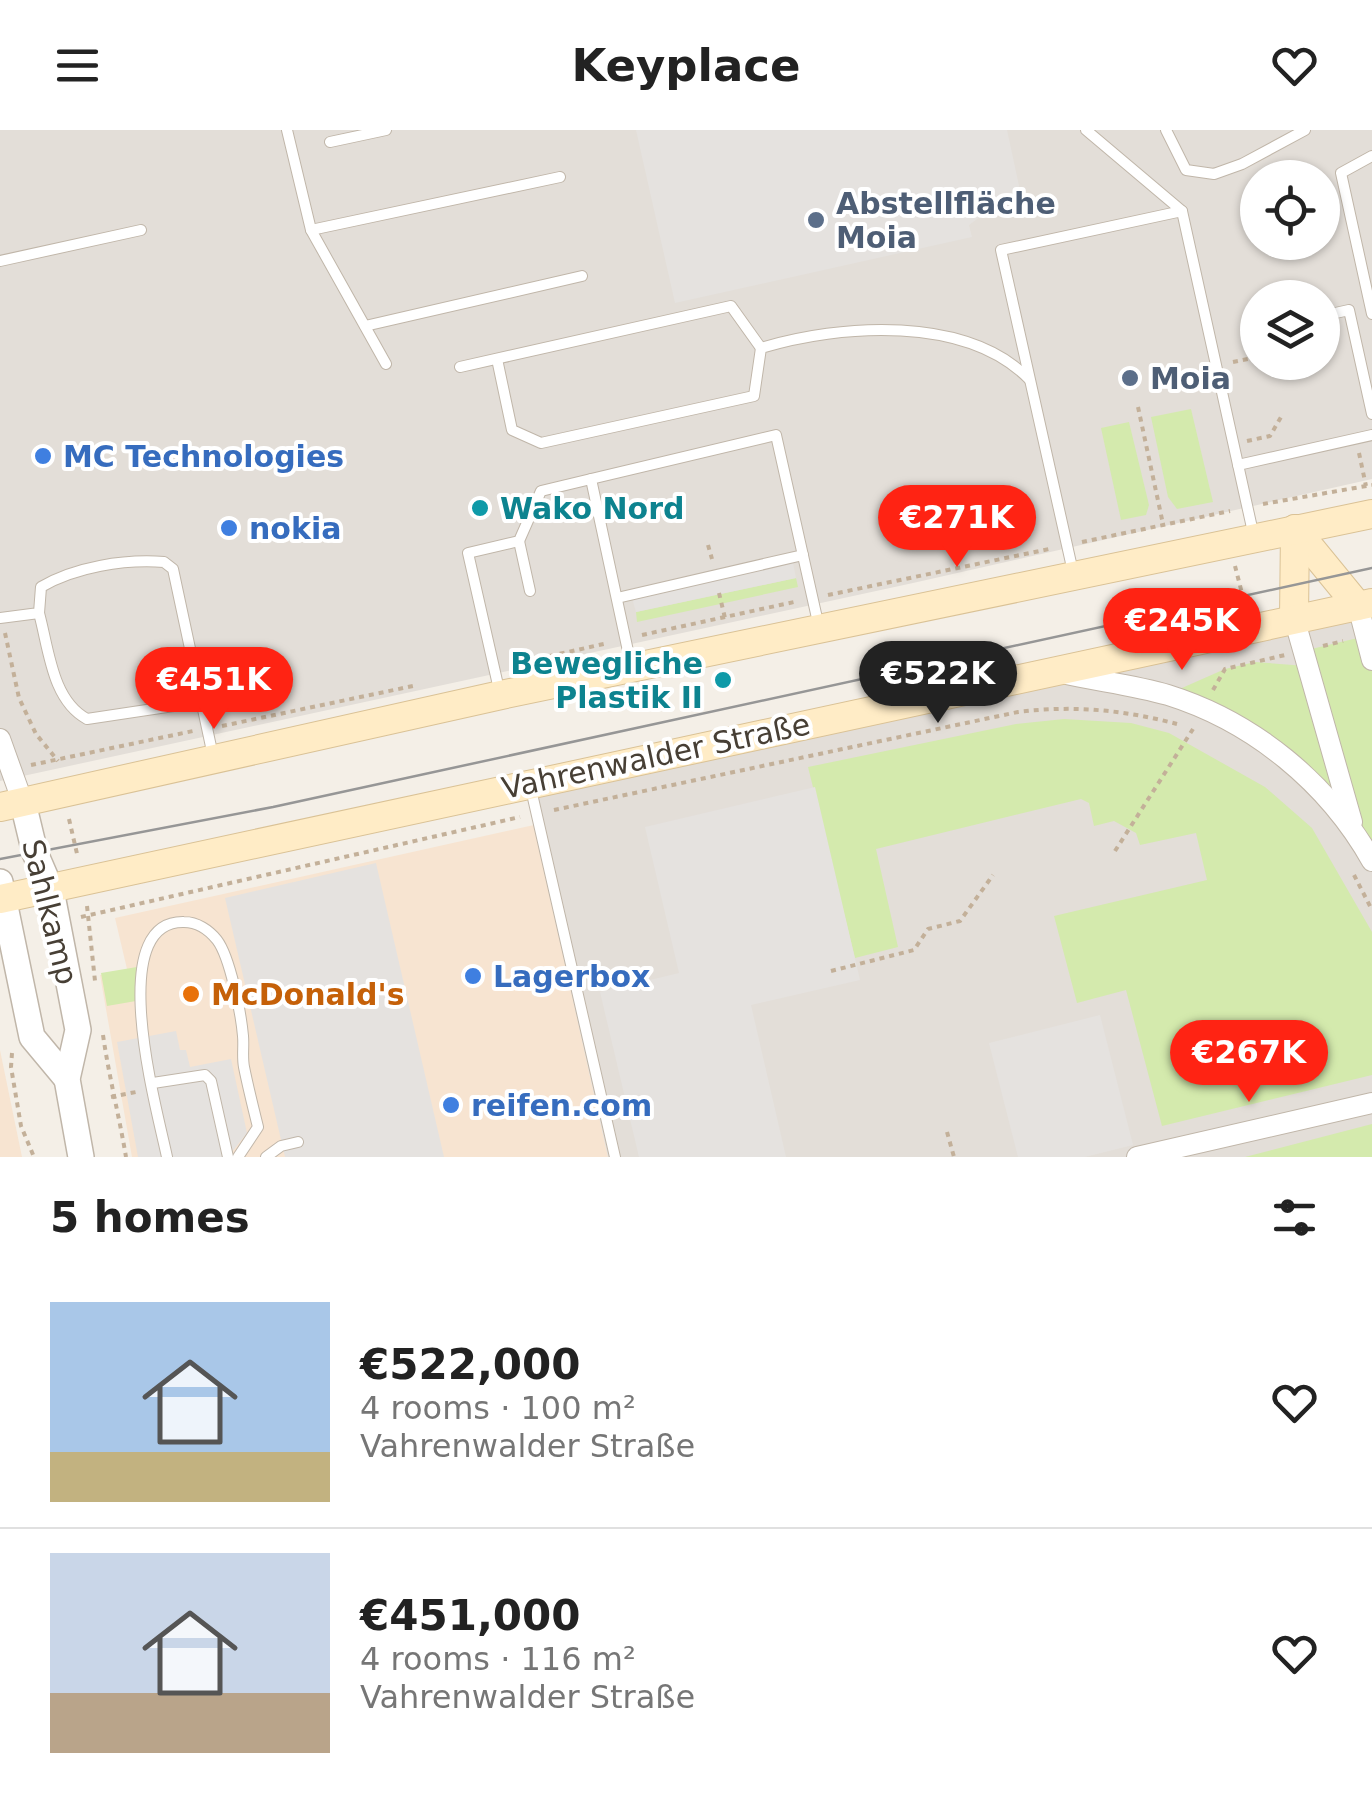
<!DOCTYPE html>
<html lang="en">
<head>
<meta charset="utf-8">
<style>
  body { margin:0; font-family:"DejaVu Sans",sans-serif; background:#f2f2f2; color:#222; height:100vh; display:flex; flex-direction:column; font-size:38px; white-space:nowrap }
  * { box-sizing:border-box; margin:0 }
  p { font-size:32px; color:#767676 }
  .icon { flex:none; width:55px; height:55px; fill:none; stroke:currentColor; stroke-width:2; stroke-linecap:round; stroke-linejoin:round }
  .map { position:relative; height:1027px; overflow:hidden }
  .side { display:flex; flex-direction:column; background:#fff; flex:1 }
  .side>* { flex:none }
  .tools { position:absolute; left:1240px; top:30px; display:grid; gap:20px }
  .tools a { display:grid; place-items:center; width:100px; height:100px; border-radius:50%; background:#fff; box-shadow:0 2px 8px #0004; font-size:50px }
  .price { position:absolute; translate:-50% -85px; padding:0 22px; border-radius:35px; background:#ff2313; color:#fff; font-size:32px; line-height:65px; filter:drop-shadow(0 2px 5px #0008) }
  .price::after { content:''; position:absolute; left:50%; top:60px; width:30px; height:22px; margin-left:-15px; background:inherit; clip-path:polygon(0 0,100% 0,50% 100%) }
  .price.selected { background:#222; color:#fff }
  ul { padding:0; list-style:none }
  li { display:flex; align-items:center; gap:30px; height:250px; padding:0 50px }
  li+li { border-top:2px solid #e0e0e0 }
  li span { display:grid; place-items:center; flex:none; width:280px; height:200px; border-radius:0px; color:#555 }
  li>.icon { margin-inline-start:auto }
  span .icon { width:120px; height:120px; fill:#fffc; stroke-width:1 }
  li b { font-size:42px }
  h2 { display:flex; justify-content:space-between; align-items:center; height:120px; padding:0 50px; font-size:42px }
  header { display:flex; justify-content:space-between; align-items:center; height:130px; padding:0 50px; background:#fff; font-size:45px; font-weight:800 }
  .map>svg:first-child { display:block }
  .commercial { fill:#f7e4d1 }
  .industrial { fill:#e3ded8; fill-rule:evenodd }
  .green { fill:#d4eaad }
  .parking { fill:#e5e2df }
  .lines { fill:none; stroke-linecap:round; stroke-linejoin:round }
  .service-casing { stroke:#c0b6a9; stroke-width:12 }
  .minor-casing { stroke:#c0b6a9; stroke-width:22 }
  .tertiary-casing { stroke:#c0b6a9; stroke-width:28 }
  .secondary-casing { stroke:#dac296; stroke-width:30 }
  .path { stroke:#c3b099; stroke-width:4; stroke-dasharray:5 5; stroke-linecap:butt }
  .service { stroke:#fff; stroke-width:10 }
  .minor { stroke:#fff; stroke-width:20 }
  .tertiary { stroke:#fff; stroke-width:25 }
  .secondary { stroke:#ffecc6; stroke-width:28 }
  .tram { stroke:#969696; stroke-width:2.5 }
  .service-dot { fill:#5c6f8a; stroke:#fff; stroke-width:4 }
  .shop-dot { fill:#3f7fe0; stroke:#fff; stroke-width:4 }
  .culture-dot { fill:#0f9aa8; stroke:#fff; stroke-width:4 }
  .food-dot { fill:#e8710a; stroke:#fff; stroke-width:4 }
  .labels { text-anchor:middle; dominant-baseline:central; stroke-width:8; stroke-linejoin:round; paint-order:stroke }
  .service-label { font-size:30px; font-weight:bold; fill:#4e5e75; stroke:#fff; text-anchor:start }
  .shop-label { font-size:30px; font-weight:bold; fill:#366cbe; stroke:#fff; text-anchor:start }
  .culture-label { font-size:30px; font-weight:bold; fill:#0d838f; stroke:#fff; text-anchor:start }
  .street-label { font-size:30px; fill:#473f35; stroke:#fff }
  .food-label { font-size:30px; font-weight:bold; fill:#c56008; stroke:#fff; text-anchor:start }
</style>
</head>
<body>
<header><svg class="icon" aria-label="menu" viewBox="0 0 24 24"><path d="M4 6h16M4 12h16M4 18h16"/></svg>Keyplace<svg class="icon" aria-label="heart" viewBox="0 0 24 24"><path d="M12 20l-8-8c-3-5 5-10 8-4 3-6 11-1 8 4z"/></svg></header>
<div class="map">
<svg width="1372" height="1027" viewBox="0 0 1372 1027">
  <rect width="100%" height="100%" fill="#f4efe7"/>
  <g class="commercial">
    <path d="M534,695L608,1027H132L100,845L127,839L115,788Z"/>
    <path d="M0,920L22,1027H0Z"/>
  </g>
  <g class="industrial">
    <path d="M0,0H1372V349L913,453L0,651ZM1258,48H1322V112H1258ZM1258,168H1322V232H1258Z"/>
    <path d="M1372,473V1027H608L525,655Z"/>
  </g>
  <g class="green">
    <path d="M1191,279L1213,372L1177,379L1168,367L1151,287Z"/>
    <path d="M1129,292L1149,375L1146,385L1121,390L1101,298Z"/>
    <path d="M796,448L798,457L637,492L636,482Z"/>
    <path d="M1366,506L1372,530V731L1282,625L1166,565L1225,539L1255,532L1306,536L1303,521Z"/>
    <path d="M1064,589L1131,593L1169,603L1265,657L1312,698L1372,802V945L1162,996L1126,860L1077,873L1054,786L1207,750L1196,703L1140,715L1136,703L1114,691L1094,696L1089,673L1081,669L876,719L898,817L855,828L808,637L1016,594Z"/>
    <path d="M137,837L136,871L107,876L101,843Z"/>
    <path d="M1372,994V1027H1245Z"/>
  </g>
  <g class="parking">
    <path d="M636,0H1007L1023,74L988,81L969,95L972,107L675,173Z"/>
    <path d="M793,433L796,448L636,482L632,468Z"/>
    <path d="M815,657L860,850L751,875L786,1027H639L600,862L679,843L645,697Z"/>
    <path d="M376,733L444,1027H285L225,768Z"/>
    <path d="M1100,885L1133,1015L1085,1027H1018L989,913Z"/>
    <path d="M176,901L180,920H186L190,937L231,929L247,1003L228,1027H138L117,912Z"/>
  </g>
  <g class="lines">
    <defs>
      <g id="service">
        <path d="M287,0L311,100L386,234"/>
        <path d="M1086,0L1182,81"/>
        <path d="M1166,0L1186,40L1214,44L1242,34L1305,0"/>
        <path d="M330,12L386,0"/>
        <path d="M1372,26L1341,43L1372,184"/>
        <path d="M311,100L560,47"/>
        <path d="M0,131L141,100"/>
        <path d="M1322,186L1349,180L1372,284"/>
        <path d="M365,196L582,146"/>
        <path d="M497,229L512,300L541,313L754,266L761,218C840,194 966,185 1029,249"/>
        <path d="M460,237L731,176L761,218"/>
        <path d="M1238,335L1372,305"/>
        <path d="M519,411L530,461"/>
        <path d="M1073,442L1001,120L1182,81L1254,407"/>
        <path d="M617,468L803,425"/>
        <path d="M39,483C49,520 52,570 87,589L200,572"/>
        <path d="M0,488L39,483L41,457C75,437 124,429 164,432L173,439L213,626"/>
        <path d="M631,535L591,349L776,305L819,497"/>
        <path d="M500,564L468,423L519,411L541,361L591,349"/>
        <path d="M530,655L615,1027"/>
        <path d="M153,953L205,945L211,951L228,1027"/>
        <path d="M167,1027C158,983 103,790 184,792C197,792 209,800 217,810C230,827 241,883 243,906C244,916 242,927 244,937C248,957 253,977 258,997L238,1027"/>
        <path d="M266,1027L281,1016L298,1012"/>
      </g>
      <g id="minor">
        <path d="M1358,476L1372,530"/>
        <path d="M1294,488L1352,692"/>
        <path d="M1062,543C1097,551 1134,555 1168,565C1254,592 1328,653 1372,731"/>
        <path d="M0,609L23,673"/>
        <path d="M1137,1027L1372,973"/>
      </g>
      <g id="tertiary">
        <path d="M23,673L35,723L51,760L78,900L67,949L81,1027"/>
        <path d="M0,752L32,907L67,949"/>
      </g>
      <g id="secondary">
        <path d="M1295,399L1358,476"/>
        <path d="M1294,488L1295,399"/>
        <path d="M0,677L501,565L1372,384"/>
        <path d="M0,769L1372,473"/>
      </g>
    </defs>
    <use href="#service" class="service-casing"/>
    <use href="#minor" class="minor-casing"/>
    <use href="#tertiary" class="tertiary-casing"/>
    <use href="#secondary" class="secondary-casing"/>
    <g class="path">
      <path d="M1233,232L1258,227"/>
      <path d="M1138,277L1163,394"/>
      <path d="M1247,311L1270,306L1281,287"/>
      <path d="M1359,323L1366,356"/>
      <path d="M1263,374L1372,355"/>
      <path d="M1082,412L1230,381"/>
      <path d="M708,415L712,429"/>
      <path d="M1235,436L1245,475"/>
      <path d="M719,463L725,488"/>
      <path d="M828,465L1049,419"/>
      <path d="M5,503L19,568L36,604L58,631"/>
      <path d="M642,505L794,472"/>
      <path d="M1323,516L1343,511"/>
      <path d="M550,526L608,513"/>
      <path d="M1213,560L1225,539L1285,525"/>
      <path d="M222,596L413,556"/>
      <path d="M31,635L193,601"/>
      <path d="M554,680L1018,582C1074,575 1124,580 1177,594"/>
      <path d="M69,689L78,728"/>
      <path d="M1115,721L1193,599"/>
      <path d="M1354,745L1372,780"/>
      <path d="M87,776L95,851"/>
      <path d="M81,787L520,687"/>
      <path d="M831,841L914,820L928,799L960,791L993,745"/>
      <path d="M103,905C109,947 119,985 126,1027"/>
      <path d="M12,923L11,937L21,996L34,1027"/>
      <path d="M111,967L136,962"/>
      <path d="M947,1002L954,1027"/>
    </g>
    <use href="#service" class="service"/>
    <use href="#minor" class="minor"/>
    <use href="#tertiary" class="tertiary"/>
    <use href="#secondary" class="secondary"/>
    <path class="tram" d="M0,729L273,677L1372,438"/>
  </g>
  <g class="service-dot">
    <circle cx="816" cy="90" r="10"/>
    <circle cx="1130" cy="248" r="10"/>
  </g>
  <g class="shop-dot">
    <circle cx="43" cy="326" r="10"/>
    <circle cx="229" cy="398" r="10"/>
    <circle cx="473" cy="846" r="10"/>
    <circle cx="451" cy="975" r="10"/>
  </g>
  <g class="culture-dot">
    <circle cx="480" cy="378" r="10"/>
    <circle cx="723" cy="550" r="10"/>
  </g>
  <circle class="food-dot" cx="191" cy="864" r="10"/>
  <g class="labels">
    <g class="service-label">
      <text x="836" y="73">Abstellfläche<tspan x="836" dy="34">Moia</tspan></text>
      <text x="1150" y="248">Moia</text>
    </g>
    <g class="shop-label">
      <text x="63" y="326">MC Technologies</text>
      <text x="249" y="398">nokia</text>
      <text x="493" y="846">Lagerbox</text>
      <text x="471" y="975">reifen.com</text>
    </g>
    <g class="culture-label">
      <text x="500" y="378">Wako Nord</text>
      <text x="703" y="533" text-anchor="end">Bewegliche<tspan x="703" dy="34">Plastik II</tspan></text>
    </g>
    <g class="street-label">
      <text transform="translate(656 626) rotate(-12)">Vahrenwalder Straße</text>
      <text transform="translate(50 782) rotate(76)">Sahlkamp</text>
    </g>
    <g class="food-label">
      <text x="211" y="864">McDonald's</text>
    </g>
  </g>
</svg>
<div class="tools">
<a><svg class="icon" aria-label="locate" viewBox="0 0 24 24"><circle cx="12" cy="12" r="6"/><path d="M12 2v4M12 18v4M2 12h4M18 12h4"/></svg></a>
<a><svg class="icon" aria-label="layers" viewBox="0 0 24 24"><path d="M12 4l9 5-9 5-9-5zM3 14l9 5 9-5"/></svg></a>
</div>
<b class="price" style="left:957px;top:440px">€271K</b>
<b class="price" style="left:1182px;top:543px">€245K</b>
<b class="price selected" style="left:938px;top:596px">€522K</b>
<b class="price" style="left:214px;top:602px">€451K</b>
<b class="price" style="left:1249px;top:975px">€267K</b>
</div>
<section class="side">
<h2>5 homes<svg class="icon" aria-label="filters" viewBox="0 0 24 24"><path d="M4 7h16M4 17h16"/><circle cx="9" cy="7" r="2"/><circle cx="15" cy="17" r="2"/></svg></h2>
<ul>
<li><span style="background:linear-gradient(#a9c7e8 75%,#c2b280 0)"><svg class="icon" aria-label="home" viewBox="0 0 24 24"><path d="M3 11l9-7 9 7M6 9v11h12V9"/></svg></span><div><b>€522,000</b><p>4 rooms · 100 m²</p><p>Vahrenwalder Straße</p></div><svg class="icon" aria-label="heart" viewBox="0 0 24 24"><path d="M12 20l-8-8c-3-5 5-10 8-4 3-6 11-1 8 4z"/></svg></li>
<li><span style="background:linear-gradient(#c9d6e8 70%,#b9a48a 0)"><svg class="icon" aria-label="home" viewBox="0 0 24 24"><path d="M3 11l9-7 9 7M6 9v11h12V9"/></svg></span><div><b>€451,000</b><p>4 rooms · 116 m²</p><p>Vahrenwalder Straße</p></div><svg class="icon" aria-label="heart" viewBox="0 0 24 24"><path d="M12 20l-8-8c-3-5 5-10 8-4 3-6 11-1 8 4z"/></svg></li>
</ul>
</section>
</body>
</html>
